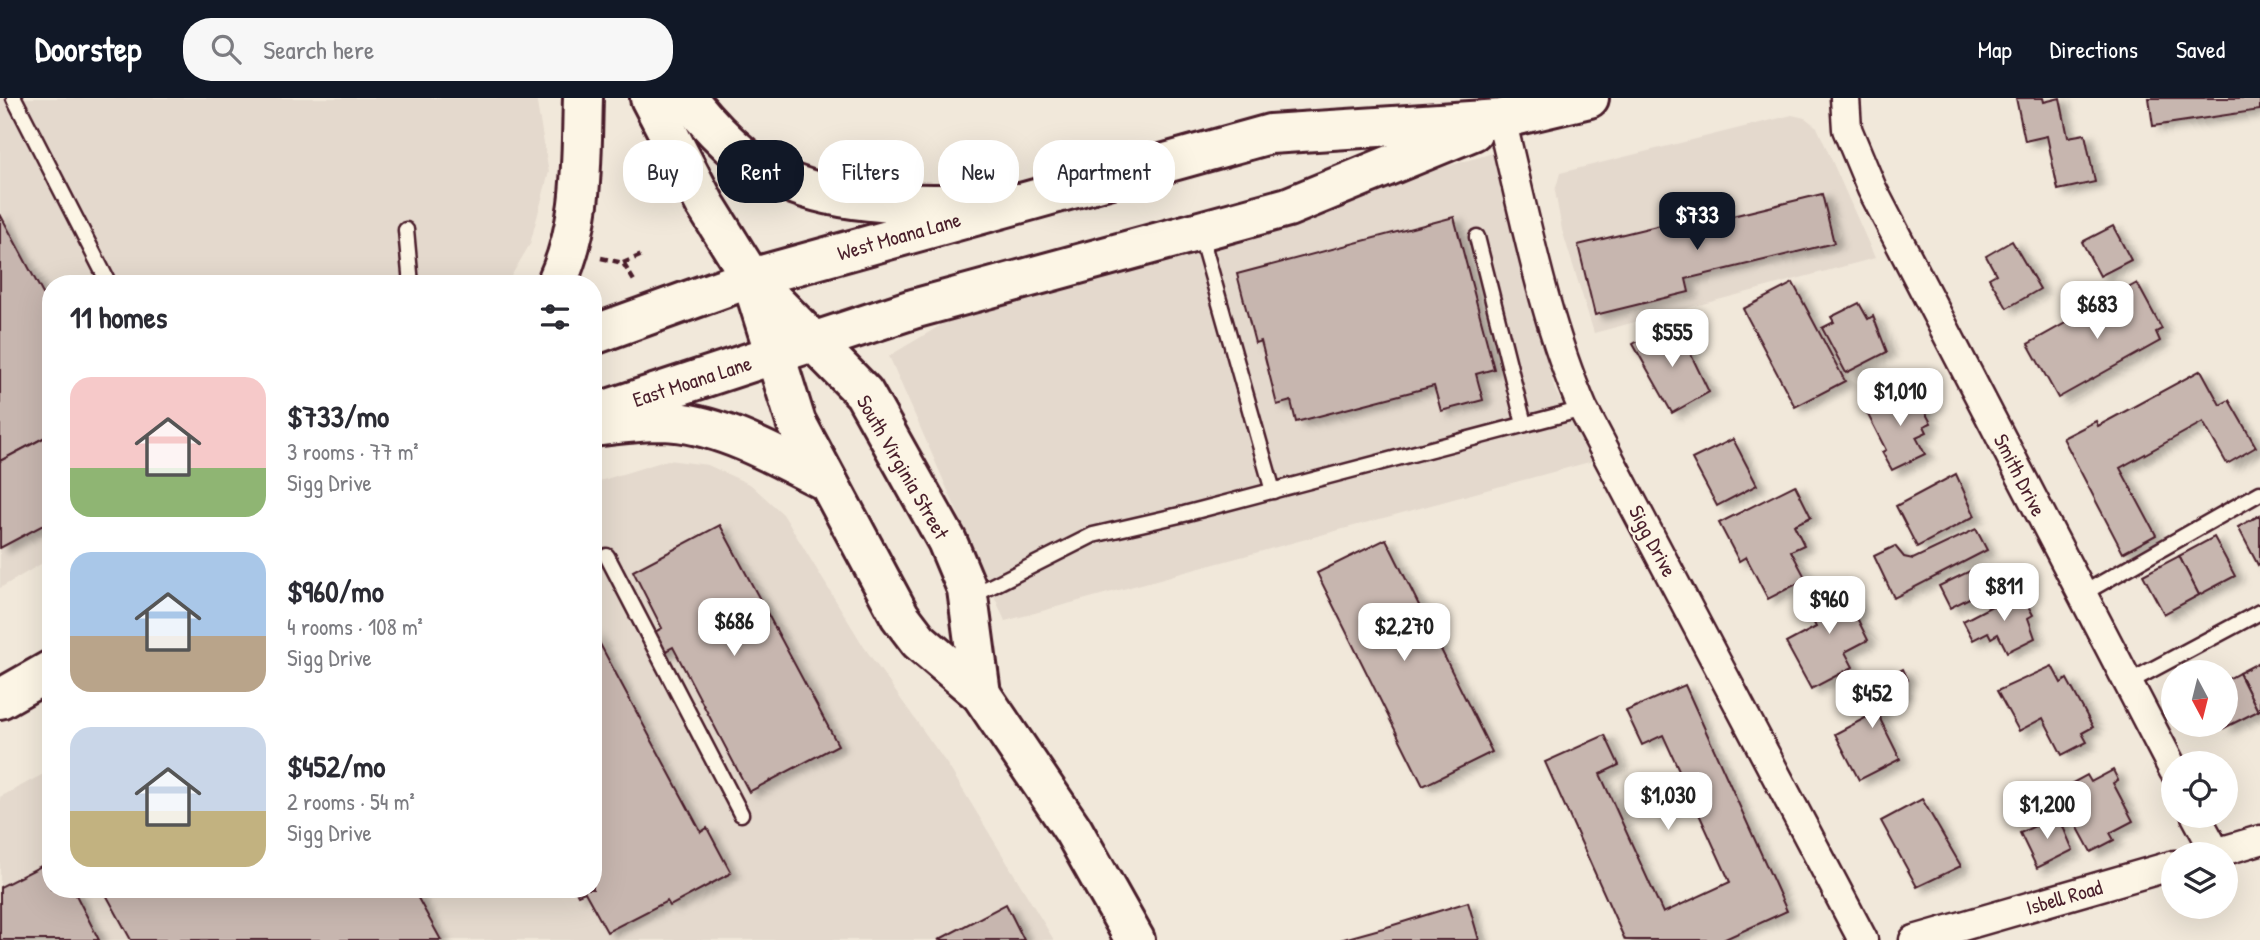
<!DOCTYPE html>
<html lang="en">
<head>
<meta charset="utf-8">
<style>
  body { margin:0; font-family:"Patrick Hand",sans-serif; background:#f7f7f7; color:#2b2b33; height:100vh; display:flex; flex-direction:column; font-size:26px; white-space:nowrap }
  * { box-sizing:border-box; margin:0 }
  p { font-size:23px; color:#7c7c81 }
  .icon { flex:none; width:38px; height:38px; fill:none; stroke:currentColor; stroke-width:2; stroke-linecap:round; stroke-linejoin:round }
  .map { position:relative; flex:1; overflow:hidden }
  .drawer { position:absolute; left:42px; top:177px; width:560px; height:623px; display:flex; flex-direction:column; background:#fff; border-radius:28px; box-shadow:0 7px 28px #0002 }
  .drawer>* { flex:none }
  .guide { position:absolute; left:623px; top:42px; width:665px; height:63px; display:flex; gap:14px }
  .needle { width:46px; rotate:173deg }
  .tools { position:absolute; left:2161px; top:562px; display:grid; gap:14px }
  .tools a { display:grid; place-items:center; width:77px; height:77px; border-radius:50%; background:#fff; box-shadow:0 7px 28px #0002; font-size:35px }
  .price { position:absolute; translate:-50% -60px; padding:0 16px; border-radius:14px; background:#fff; color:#222; font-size:23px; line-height:46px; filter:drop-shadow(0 2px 4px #0008) }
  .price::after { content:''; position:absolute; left:50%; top:42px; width:21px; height:16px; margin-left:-10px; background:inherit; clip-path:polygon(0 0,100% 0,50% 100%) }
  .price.active { background:#111827; color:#fff }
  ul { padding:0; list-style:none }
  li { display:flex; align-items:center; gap:21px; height:175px; padding:0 28px }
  li span { display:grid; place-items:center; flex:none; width:196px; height:140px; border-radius:21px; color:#555 }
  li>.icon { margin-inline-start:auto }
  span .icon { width:84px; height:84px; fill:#fffc; stroke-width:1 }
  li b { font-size:30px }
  h2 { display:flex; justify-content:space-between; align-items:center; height:84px; padding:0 28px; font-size:30px }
  .tag { padding:0 24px; border-radius:28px; background:#fff; box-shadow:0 7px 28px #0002; font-size:24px; line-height:63px }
  .tag.active { background:#111827; color:#fff }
  header { display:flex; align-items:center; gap:42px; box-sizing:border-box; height:98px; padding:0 35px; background:#111827; color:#fff }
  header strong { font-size:33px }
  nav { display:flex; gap:38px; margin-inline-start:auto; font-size:24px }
  .search { width:490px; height:63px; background:#f7f7f7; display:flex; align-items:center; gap:18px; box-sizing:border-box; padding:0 24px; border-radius:28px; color:#7c7c81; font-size:26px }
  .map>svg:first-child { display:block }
  .built { fill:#e4d9cd }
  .building { fill:#c7b6af; stroke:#4a1f2b; stroke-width:2; filter:url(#shadow) }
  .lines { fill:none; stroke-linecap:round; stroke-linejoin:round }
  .lane-casing { stroke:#4a1f2b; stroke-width:19 }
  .street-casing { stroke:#4a1f2b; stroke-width:33 }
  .secondary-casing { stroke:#4a1f2b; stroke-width:44 }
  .primary-casing { stroke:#4a1f2b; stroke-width:44 }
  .path { stroke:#4a1f2b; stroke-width:4.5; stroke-dasharray:7 5; stroke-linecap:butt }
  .lane { stroke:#fcf5e5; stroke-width:14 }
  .street { stroke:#fcf5e5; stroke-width:28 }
  .secondary { stroke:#fcf5e5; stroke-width:38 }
  .primary { stroke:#fcf5e5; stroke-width:38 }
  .labels { text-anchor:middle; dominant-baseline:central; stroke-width:5; stroke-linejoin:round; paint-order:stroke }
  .street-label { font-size:21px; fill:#4a1f2b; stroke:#fcf5e5 }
</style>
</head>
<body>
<header>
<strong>Doorstep</strong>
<div class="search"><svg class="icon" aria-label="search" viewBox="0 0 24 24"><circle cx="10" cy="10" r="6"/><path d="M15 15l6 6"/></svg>Search here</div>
<nav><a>Map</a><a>Directions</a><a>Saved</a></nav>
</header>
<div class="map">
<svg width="2260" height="842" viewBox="0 0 2260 842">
  <defs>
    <filter id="shadow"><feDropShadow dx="8" dy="4.5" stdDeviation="3.5" flood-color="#0004"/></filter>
  </defs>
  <rect width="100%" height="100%" fill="#f1e8da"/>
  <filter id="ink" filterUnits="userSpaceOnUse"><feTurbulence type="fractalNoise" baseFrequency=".0143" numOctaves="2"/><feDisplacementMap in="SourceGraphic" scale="14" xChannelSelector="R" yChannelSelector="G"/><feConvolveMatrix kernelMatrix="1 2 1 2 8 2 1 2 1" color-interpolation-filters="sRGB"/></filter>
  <g filter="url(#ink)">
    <g class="built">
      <path d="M0,0H536L549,74L530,146L507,185L51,186V460L0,490Z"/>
      <path d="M1792,17L1805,20L1817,29L1875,160L1594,235L1562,132L1555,93L1560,75Z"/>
      <path d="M1493,55L1555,292L1593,363L1005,523L889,258L980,204Z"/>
      <path d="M668,362L708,367L751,387L783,416L864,549L949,669L1054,842H0V699L51,672V791H593V385Z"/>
    </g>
    <g class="building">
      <path d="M2016,0H2043L2044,4L2060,0L2068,39L2085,36L2095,84L2058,92L2047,38L2025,43Z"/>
      <path d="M2149,0H2260V12L2153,28Z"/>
      <path d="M1822,96L1834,145L1686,181L1689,194L1595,217L1578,147L1669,125L1671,133Z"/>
      <path d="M0,116L51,211V336L0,363Z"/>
      <path d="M1454,119L1494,271L1476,276L1483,302L1441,313L1434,288L1296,324L1291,303L1277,307L1261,243L1255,245L1237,176Z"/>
      <path d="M2113,128L2131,162L2100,178L2082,144Z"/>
      <path d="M2012,143L2040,191L2007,210L1989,180L1996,176L1986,158Z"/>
      <path d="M1793,185L1845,283L1795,309L1743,211Z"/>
      <path d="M2137,185L2162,231L2156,234L2160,243L2058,300L2028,246Z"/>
      <path d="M1859,205L1868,221L1873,218L1887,254L1846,275L1822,230L1834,224L1831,219Z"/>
      <path d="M1664,228L1673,243L1682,238L1709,294L1672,315L1633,246Z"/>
      <path d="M2201,272L2220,307L2229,302L2256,349L2227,366L2203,324L2120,370L2156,437L2123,455L2063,340L2096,323L2098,328Z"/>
      <path d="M1904,293L1910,304L1918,301L1931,325L1924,328L1927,334L1916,339L1925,356L1892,372L1882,354L1886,352L1866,313Z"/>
      <path d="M51,336V423L0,450V363Z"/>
      <path d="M1733,341L1757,387L1717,408L1692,361Z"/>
      <path d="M1956,376L1975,418L1917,449L1896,408Z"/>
      <path d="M1795,387L1811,419L1794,427L1804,447L1791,453L1806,481L1768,501L1746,459L1739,463L1719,425Z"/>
      <path d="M2260,417V465L2258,467L2238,429Z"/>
      <path d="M720,427L838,647L749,694L673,549L652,560L642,541L662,530L633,473Z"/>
      <path d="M1976,431L1987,452L1894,500L1874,458L1895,448L1904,459L1913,461Z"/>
      <path d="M2214,439L2235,478L2199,497L2179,458Z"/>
      <path d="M1386,441L1492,654L1423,688L1317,475Z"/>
      <path d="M2179,458L2199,497L2164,516L2143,477Z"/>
      <path d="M1974,471L1985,492L1950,510L1939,488Z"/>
      <path d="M1846,484L1860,512L1854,514L1868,542L1845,554L1853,569L1811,591L1786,545L1816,529L1804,506Z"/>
      <path d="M2013,497L2023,508L2027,506L2033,517L2028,520L2035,540L2007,554L1998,536L1991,540L1988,534L1973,542L1963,523Z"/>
      <path d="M593,533L701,734L707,730L731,775L670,808L667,803L607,834L585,794L578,797L575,791H593Z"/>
      <path d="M2260,564V612L2258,613L2239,575Z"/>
      <path d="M2052,568L2061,585L2067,581L2093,629L2082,635L2087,644L2062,657L2043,620L2019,633L1997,593Z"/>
      <path d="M1903,571L1908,582L1900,586L1904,594L1878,608L1881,623L1900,661L1859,682L1835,636L1869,618L1861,592Z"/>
      <path d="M2239,575L2258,613L2224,630L2226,582Z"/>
      <path d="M1685,587L1787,813L1723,842H1625L1545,664L1605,637L1619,667L1600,676L1663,815L1730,784L1663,637L1642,647L1626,613Z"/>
      <path d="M2113,672L2118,682L2113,685L2133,723L2110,735L2114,742L2091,754L2071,717L2087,708L2083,700L2077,702L2065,689L2087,677L2091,684Z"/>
      <path d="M1922,701L1961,768L1917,789L1881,723Z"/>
      <path d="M2058,717L2073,752L2037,770L2020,735Z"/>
      <path d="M51,763V791H73L99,842H0V789Z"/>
      <path d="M103,791H413L441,842H131Z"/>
      <path d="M1468,804L1479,842H1340L1387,829Z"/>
      <path d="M1006,806L1024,842H938Z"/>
    </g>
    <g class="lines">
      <defs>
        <g id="lane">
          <path d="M14,0L106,180"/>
          <path d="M406,132L411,186"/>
          <path d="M1200,135L1273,393"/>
          <path d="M1477,139L1524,326"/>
          <path d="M607,458L741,716"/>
          <path d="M2082,496L2260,395"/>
          <path d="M970,499L1093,437L1184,416L1583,311"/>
          <path d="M2127,585L2260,514"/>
        </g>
        <g id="street">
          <path d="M1845,0L1847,31L1872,91L2174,673"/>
          <path d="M1501,21C1525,118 1543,219 1583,311L1863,842"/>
          <path d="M2196,718L2216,755"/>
          <path d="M2212,756L2260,742"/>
          <path d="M1914,842L2174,767"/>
        </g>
        <g id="secondary">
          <path d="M593,237L751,180L1270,36L1501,21L1589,0"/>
          <path d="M593,316L913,211L1288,109L1473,33"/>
          <path d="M0,601L51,572"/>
        </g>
        <g id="primary">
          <path d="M650,0L705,106L751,180L864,295L947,443L967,491L981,596"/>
          <path d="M687,0C703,20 722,41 743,58C818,117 928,105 1018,105"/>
          <path d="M751,180L796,324L900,518L919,543L981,596L1073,732L1135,842"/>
          <path d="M556,186C584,126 581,64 583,0"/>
          <path d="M593,329C616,326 640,323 663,323C721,325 777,359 828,384"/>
        </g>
      </defs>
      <use href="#lane" class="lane-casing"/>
      <use href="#street" class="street-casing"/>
      <use href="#secondary" class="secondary-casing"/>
      <use href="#primary" class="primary-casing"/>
      <g class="path">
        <path d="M601,160L623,165L636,186"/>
        <path d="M623,165L642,157"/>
      </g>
      <use href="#lane" class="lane"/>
      <use href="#street" class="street"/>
      <use href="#secondary" class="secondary"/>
      <use href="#primary" class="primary"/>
    </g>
  </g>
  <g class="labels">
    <g class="street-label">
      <text transform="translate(899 138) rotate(-16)">West Moana Lane</text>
      <text transform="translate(692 283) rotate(-18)">East Moana Lane</text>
      <text transform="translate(903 369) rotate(60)">South Virginia Street</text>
      <text transform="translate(2020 377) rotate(63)">Smith Drive</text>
      <text transform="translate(1653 443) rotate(62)">Sigg Drive</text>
      <text transform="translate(2064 799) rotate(-16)">Isbell Road</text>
    </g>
  </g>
</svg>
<div class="tools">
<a><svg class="needle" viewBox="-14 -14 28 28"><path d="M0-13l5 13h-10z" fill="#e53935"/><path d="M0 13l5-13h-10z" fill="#7c7c81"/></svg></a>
<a><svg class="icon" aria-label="locate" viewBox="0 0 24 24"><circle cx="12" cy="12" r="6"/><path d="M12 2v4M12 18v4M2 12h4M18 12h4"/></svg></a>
<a><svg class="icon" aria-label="layers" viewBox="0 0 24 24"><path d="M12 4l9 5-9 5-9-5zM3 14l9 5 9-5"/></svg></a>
</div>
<b class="price active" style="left:1697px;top:154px">$733</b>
<b class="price" style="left:2097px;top:243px">$683</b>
<b class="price" style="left:1672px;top:271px">$555</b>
<b class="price" style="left:1900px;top:330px">$1,010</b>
<b class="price" style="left:2004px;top:525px">$811</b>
<b class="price" style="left:1829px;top:538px">$960</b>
<b class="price" style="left:734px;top:560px">$686</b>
<b class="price" style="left:1404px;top:565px">$2,270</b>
<b class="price" style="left:1872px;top:632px">$452</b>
<b class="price" style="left:1668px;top:734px">$1,030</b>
<b class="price" style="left:2047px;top:743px">$1,200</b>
<div class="guide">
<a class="tag">Buy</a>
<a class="tag active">Rent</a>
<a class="tag">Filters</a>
<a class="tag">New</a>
<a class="tag">Apartment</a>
</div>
<section class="drawer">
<h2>11 homes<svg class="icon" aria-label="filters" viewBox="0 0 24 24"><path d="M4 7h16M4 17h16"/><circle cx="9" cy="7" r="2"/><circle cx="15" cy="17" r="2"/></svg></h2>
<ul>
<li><span style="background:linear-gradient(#f6c9c9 65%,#8fb573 0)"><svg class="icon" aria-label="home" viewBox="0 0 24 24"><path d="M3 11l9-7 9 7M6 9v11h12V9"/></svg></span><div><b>$733/mo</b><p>3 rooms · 77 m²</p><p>Sigg Drive</p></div></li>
<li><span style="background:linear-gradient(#a9c7e8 60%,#b9a48a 0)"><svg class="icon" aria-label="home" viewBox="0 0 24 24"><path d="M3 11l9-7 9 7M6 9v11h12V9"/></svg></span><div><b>$960/mo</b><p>4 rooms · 108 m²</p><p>Sigg Drive</p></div></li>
<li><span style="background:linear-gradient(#c9d6e8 60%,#c2b280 0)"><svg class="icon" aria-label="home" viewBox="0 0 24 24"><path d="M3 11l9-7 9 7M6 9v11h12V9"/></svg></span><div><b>$452/mo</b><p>2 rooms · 54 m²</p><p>Sigg Drive</p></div></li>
</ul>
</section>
</div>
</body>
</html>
